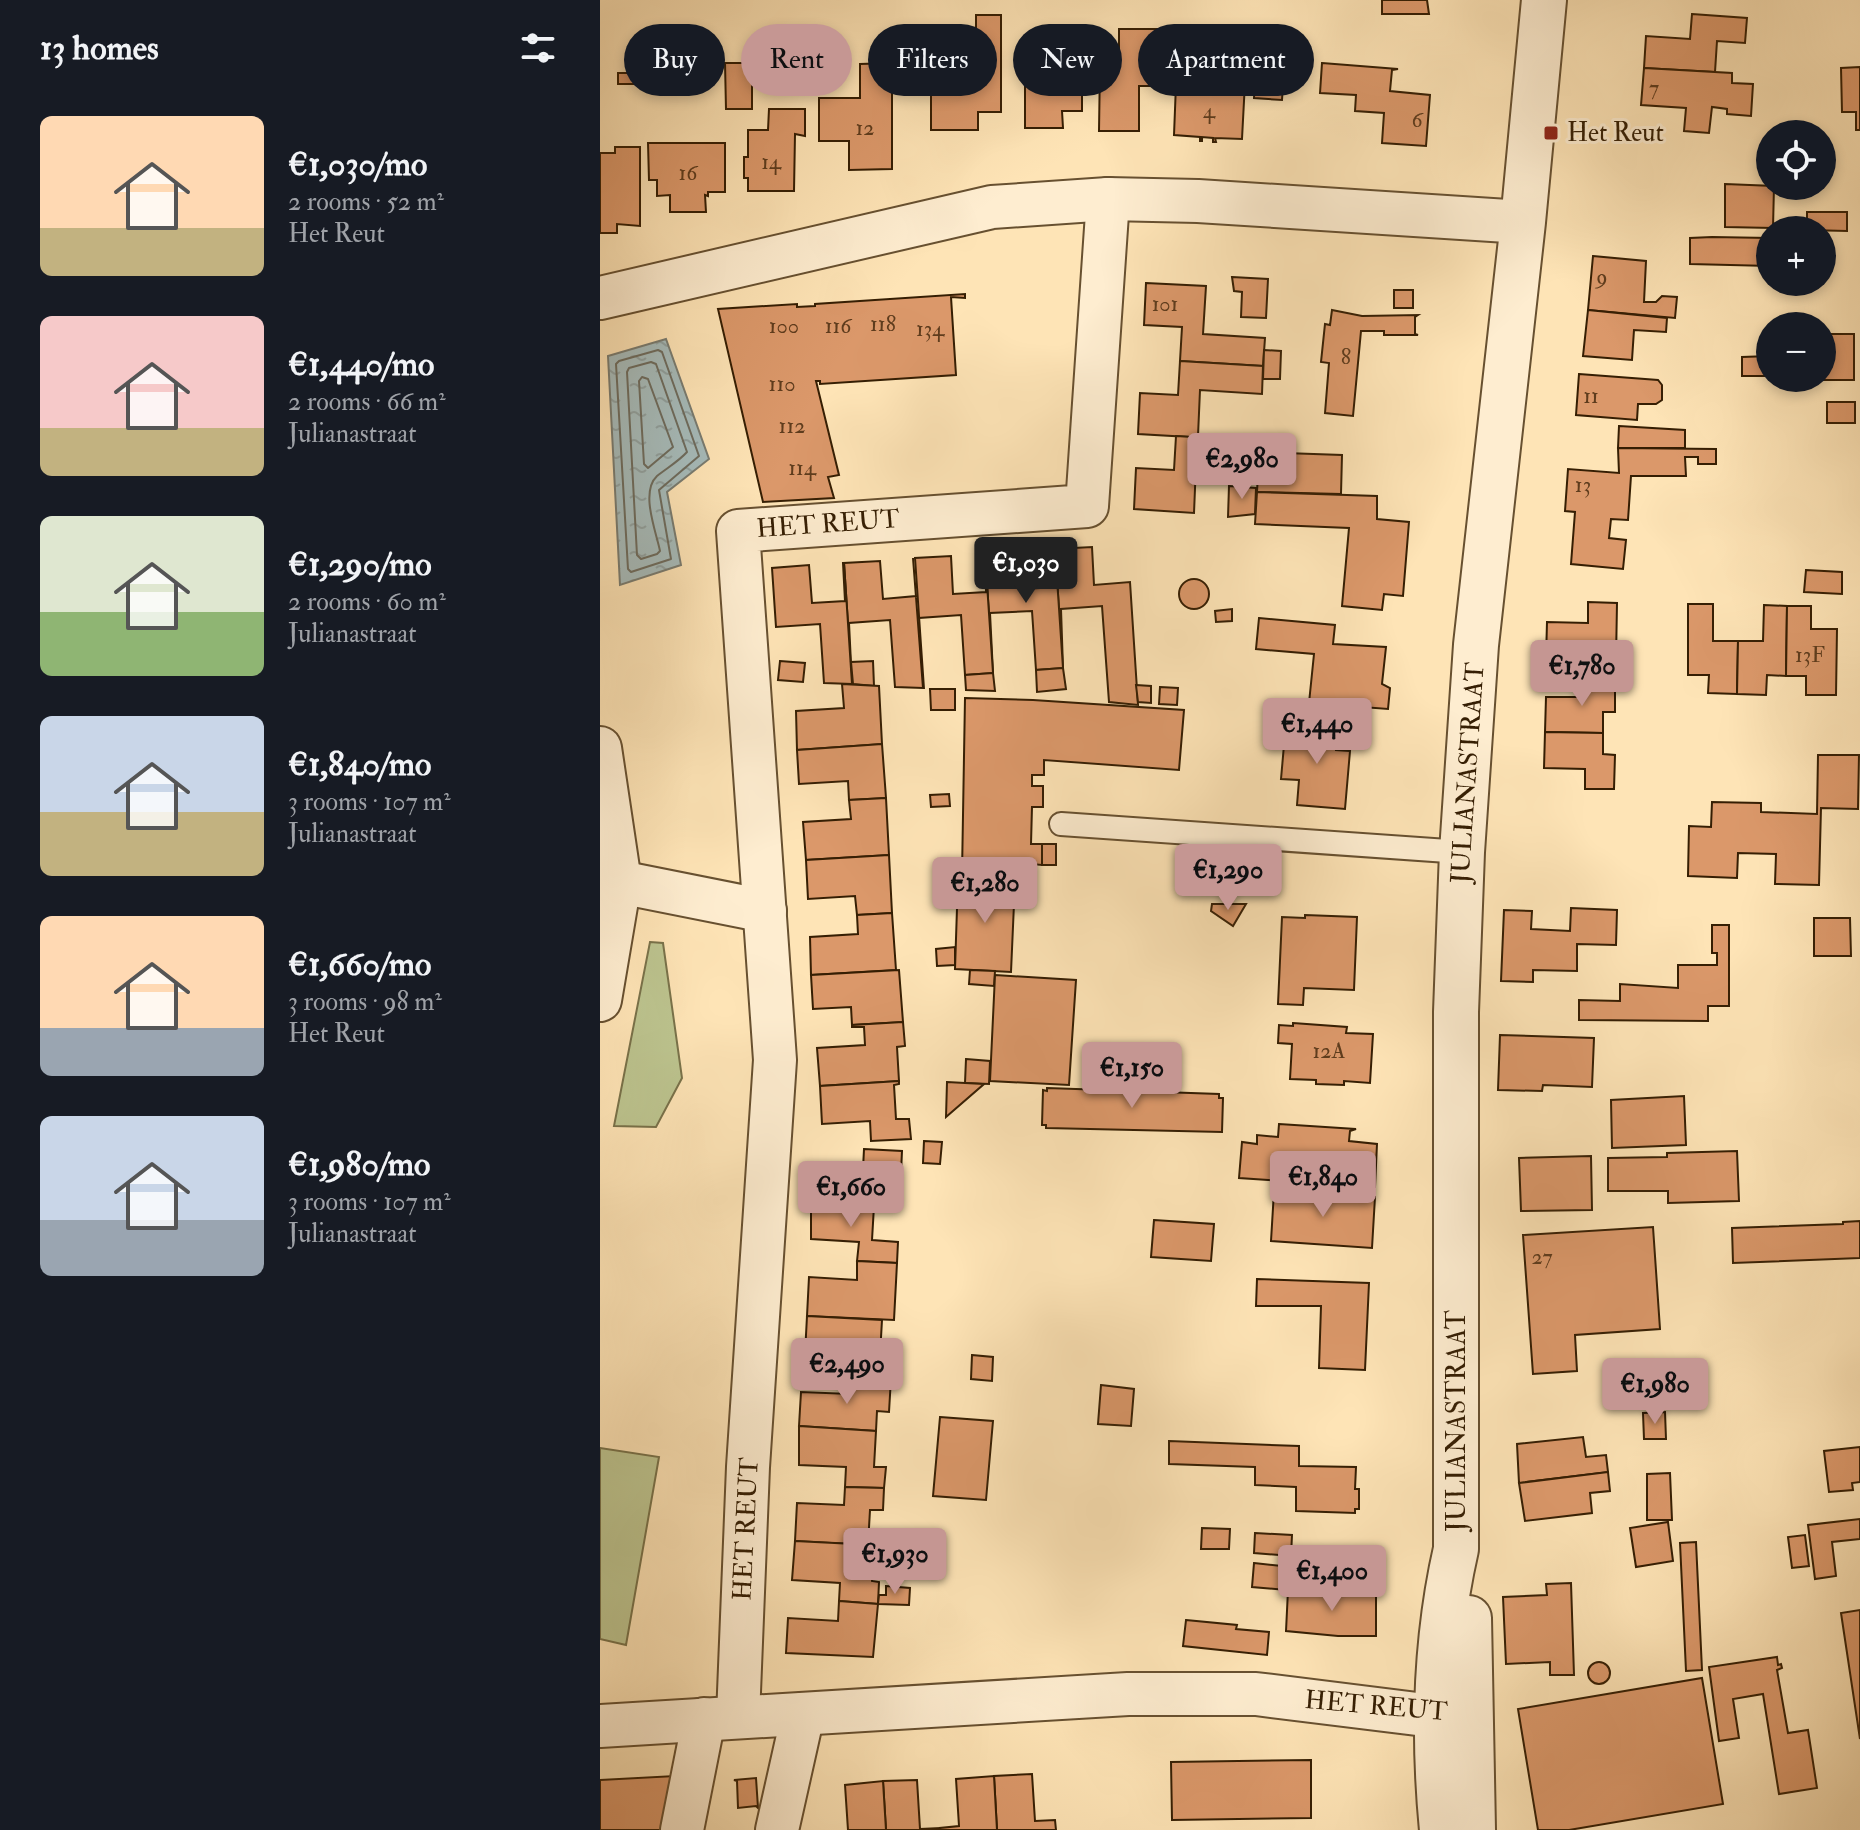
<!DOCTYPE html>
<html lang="en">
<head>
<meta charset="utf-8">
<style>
  body { margin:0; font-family:"IM FELL Double Pica",serif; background:#242831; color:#f1f3f6; height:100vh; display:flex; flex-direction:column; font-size:30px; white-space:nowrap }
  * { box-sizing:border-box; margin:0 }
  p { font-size:26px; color:#9ea1a6 }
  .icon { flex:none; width:44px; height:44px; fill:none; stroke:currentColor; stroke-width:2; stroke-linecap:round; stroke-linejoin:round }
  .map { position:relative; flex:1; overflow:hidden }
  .side { display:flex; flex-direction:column; background:#171b24; width:600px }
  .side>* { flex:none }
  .guide { position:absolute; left:24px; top:24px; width:760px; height:72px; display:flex; gap:16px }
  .fabs { position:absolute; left:1156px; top:120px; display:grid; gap:16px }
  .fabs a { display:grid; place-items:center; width:80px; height:80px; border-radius:50%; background:#171b24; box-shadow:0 4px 12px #0003; font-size:40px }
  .price { position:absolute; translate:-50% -68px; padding:0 18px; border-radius:8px; background:#c59692; color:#111; font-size:26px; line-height:52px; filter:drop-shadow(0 2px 4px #0008) }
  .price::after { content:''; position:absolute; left:50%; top:48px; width:24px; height:18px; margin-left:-12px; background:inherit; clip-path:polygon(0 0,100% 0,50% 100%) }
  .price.active { background:#222; color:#fff }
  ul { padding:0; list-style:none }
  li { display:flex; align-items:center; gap:24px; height:200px; padding:0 40px }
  li span { display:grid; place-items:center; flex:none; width:224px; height:160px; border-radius:12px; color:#555 }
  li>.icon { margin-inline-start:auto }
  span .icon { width:96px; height:96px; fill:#fffc; stroke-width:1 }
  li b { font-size:34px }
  h2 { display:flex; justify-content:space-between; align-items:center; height:96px; padding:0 40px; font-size:34px }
  .tag { padding:0 28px; border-radius:36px; background:#171b24; box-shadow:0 4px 12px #0003; font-size:28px; line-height:72px }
  .tag.active { background:#c59692; color:#111 }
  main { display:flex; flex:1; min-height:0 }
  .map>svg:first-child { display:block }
  .green { fill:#bdc590; stroke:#79724a; stroke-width:2 }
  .water { fill:url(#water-ripples); stroke:#797c71; stroke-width:2 }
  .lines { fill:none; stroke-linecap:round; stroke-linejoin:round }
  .shore { stroke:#6e6c5e; stroke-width:2 }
  .building { fill:#db986a; stroke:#351e03; stroke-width:2 }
  .service-casing { stroke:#675030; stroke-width:26 }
  .minor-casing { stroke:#675030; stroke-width:46 }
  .tertiary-casing { stroke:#675030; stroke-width:48 }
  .service { stroke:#feedd0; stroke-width:22 }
  .minor { stroke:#feedd0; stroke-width:42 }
  .tertiary { stroke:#feedd0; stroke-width:44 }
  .poi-dot { fill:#8f2418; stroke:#feedd0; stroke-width:3 }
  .labels { text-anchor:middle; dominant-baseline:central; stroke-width:6; stroke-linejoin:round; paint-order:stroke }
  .number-label { font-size:22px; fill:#5e3c1d }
  .poi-label { font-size:26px; fill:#351e03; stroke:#feedd0; text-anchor:start }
  .street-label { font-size:26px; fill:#351e03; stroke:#feedd0 }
</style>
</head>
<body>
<main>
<section class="side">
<h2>13 homes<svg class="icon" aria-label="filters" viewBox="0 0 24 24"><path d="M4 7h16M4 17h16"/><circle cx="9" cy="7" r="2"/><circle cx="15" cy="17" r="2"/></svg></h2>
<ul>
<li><span style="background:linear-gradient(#ffd9b3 70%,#c2b280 0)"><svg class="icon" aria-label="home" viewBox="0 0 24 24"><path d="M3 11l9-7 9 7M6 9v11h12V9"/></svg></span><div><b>€1,030/mo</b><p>2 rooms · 52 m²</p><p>Het Reut</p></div></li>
<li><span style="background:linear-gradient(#f6c9c9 70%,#c2b280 0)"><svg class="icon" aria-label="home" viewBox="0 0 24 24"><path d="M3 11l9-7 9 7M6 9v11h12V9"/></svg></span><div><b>€1,440/mo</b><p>2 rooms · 66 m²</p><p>Julianastraat</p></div></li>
<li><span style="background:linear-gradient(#dfe7d0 60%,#8fb573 0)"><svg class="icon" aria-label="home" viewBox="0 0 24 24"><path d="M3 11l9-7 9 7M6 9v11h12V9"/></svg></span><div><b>€1,290/mo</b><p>2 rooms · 60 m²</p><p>Julianastraat</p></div></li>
<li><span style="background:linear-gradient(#c9d6e8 60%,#c2b280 0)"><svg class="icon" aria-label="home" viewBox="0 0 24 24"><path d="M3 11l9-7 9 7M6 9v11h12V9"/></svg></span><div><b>€1,840/mo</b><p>3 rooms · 107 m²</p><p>Julianastraat</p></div></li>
<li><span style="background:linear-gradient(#ffd9b3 70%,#9aa5b1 0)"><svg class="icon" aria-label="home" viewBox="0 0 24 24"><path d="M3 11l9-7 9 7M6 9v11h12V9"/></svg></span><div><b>€1,660/mo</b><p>3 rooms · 98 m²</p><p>Het Reut</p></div></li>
<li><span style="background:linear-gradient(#c9d6e8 65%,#9aa5b1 0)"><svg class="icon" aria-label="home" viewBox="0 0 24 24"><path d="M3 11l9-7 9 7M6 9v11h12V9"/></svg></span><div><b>€1,980/mo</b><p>3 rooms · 107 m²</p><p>Julianastraat</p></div></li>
</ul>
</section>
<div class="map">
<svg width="1260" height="1830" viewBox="0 0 1260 1830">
  <defs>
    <pattern id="water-ripples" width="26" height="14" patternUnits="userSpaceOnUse" patternTransform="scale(2)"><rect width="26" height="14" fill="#a6bbba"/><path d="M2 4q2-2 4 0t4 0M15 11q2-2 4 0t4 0" fill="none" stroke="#90a09e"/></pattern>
  </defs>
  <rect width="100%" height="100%" fill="#fee4b6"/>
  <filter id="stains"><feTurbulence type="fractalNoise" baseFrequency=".0025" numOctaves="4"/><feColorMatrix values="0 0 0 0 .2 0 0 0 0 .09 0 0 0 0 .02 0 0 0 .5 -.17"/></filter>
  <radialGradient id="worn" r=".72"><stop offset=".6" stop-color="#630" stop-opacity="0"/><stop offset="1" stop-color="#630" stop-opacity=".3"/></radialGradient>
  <g class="green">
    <path d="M50,942L63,943L82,1078L56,1127L14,1126Z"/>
    <path d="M0,1448L59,1457L26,1645L0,1639Z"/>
  </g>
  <path class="water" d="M66,339L109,459L67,492L81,565L20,585L8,356Z"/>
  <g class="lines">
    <g class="shore">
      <path d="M58,350L62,352L99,456L59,490L71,559L31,572L28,569L16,364L19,361Z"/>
      <path d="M51,362L56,364L87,452C79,461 67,468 57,476C40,492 56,531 60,551L57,554L41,559L37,555L27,372L29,368Z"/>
      <path d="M42,377L48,379L73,447L48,468L44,464L39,381Z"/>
    </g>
  </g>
  <g class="building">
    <path d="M782,0H827L829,14H782Z"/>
    <path d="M1092,14L1147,18L1145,43L1117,41L1115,72L1044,68L1046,36L1090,39Z"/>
    <path d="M376,15H401V112H378V130H331V67H376Z"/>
    <path d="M519,29H557V86H539V131H499L500,64H519Z"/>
    <path d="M93,32L94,58L50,59L49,33Z"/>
    <path d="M557,50H571L569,87L557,86Z"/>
    <path d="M645,52L685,55L682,100L654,98L655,82H645L642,139L615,138L616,142H613V138L602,137V141H600V137L574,135L576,84L620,87L622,61L644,63Z"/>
    <path d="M463,59L462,65H482V111H462L463,128H425V60Z"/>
    <path d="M125,63H152V109H126Z"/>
    <path d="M292,63V169L249,170V141H219V98H260V64Z"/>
    <path d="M722,63L798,69L792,70L790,91L830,95L826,146L782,143L784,113L755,111L756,95L720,93Z"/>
    <path d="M1260,67V130H1256V112H1242L1241,68Z"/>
    <path d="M1044,68L1132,73V83L1153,84L1151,116L1127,114V109L1112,107L1109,133L1084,131L1086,108L1041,105Z"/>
    <rect x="18" y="73" width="18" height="11"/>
    <path d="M169,109H205V136L195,134L194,191H148V178H144V157H148V130H168Z"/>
    <path d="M48,143H125V192H108V196L105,195L106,212H70V195L57,196V180H49Z"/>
    <path d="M15,147H40V226L17,224V233H0V153H15Z"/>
    <path d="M1125,184L1174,186L1173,228L1125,227Z"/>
    <path d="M1207,212H1247V231L1207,230Z"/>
    <path d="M1112,237L1170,238V266L1090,264V238Z"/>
    <path d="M993,256L1046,261L1044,302H1056L1062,296L1077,297L1075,318L988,310Z"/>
    <path d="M632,277L668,279L666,318L641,317L642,292L634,291Z"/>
    <path d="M546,283L606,286L603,334L665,338L663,366L580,361L582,327L544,325Z"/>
    <rect x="794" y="290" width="19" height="18"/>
    <path d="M365,294V298L351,297L356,375L220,384V381H216L239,475L228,477L234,498L163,502L118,309L197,304V307L215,306V304Z"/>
    <path d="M732,310L762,316L818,315L815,317V334L818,335H784V331H761L753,416L725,413L729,363L721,362L725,324L730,325Z"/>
    <path d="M988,310L1067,318L1066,332L1034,330L1032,360L983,356Z"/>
    <path d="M1222,334H1254V380H1208L1222,378Z"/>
    <path d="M664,350L681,351L680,379H663Z"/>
    <path d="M1170,356V376H1142V357Z"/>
    <path d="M580,361L663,366L662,394L600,390L598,436L659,441L538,434L540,393L578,395Z"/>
    <path d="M979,374L1058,380L1062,385V400L1056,404H1038L1037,420L976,415Z"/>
    <rect x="1227" y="402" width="28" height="21"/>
    <path d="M1019,426L1085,430V448H1018Z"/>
    <path d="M576,436L659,441L658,468L596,464L594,513L534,509L536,468L574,470Z"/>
    <path d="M1018,448L1116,449V464H1098V457H1085L1086,476H1031L1028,520L1011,519L1009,538L1026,540L1023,569L971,564L975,512L965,511L968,469L1019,473Z"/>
    <path d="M659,452L742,455L741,494L657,492Z"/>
    <path d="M629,486L656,488L655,514L628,517Z"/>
    <path d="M657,492L777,496V519L809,522L803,596L784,594L782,610L742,606L749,528L655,524Z"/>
    <path d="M492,547L494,585L530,582L538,705L509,702L502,606L461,609L463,668L455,549Z"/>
    <path d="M455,549L463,668L436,670L432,611L390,613L393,673L385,554L421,551L424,589L457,587Z"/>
    <path d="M385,554L393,673L365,675L361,615L319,618L324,689L315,558L351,556L353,594L386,592Z"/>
    <path d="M313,558L323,688L295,687L290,620L249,623L252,684L244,563L280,561L283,599L316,596Z"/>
    <path d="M243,563H244L252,684L224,683L220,624L176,627L172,568L209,565L212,603L245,601Z"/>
    <path d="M1206,570L1242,572V594L1204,592Z"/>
    <circle cx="594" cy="594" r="15"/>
    <path d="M988,602L1017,603L1016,660L946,659L947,622L988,623Z"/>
    <path d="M1088,604H1113V641H1138L1137,694L1108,693L1109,675H1088Z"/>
    <path d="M1164,605L1187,606L1186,676L1167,675L1166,695L1137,694L1138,641H1163Z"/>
    <path d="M1187,606H1211V629H1237L1236,695H1206V676H1186Z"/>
    <path d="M632,609V621L616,622L615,611Z"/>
    <path d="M659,618L735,625L733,644L786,647L782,684L790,688L788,709L709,703L714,654L656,649Z"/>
    <path d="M180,661L205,663L203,682L178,680Z"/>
    <path d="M273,661L274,686L253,684L251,662Z"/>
    <path d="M463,668L466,689L437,692L436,670Z"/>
    <path d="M393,673L395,691L366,690L365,675Z"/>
    <path d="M987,677H1015V712H1003V733L945,732L946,697H986Z"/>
    <path d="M242,684L279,686L282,744L197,750L196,711L244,708Z"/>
    <path d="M536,685L551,686V703L538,702Z"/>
    <path d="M560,687L578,688L577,705L559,704Z"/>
    <path d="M330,689H355V710H331Z"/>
    <path d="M365,698L433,700L584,710L579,770L444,760V775H432V786H443V807H432L431,844H442V865L431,864V874H362Z"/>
    <path d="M691,723L738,727L736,750L750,751L745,809L697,805L699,780L681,779L684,745L689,746Z"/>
    <path d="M945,732L1003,733V754L1015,755L1014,789H985V769L944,768Z"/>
    <path d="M282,744L286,798L249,800L248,781L199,784L197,750Z"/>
    <path d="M1218,755H1259L1258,809L1221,808L1219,885L1175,884L1176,854L1138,853L1137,878L1088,876L1089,826L1111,827L1112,802L1161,803V812L1217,814Z"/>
    <path d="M349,794L350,806L331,807L330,795Z"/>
    <path d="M286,798L289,855L206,860L203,822L251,819L249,800Z"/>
    <rect x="442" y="844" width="14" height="21"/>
    <path d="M289,855L292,913L257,915L255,896L208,899L206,860Z"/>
    <path d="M358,878L415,881L411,972L355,969Z"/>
    <path d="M612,904H646L633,926L611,911Z"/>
    <path d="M971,908L1017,910L1016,945L977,944V971L933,970V982L901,981L904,910L932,911L931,929L970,931Z"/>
    <path d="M292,913L296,970L211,975L210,937L258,934L257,915Z"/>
    <path d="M705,915L757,917L754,990L704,988L703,1005L678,1004L682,917L705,918Z"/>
    <path d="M1214,918H1250L1251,956H1214Z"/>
    <path d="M1112,925H1129V1006H1108V1021L979,1020V1000L1020,1001V984L1078,988V965H1117V953H1112Z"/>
    <path d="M355,947V965L337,966L336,949Z"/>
    <path d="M299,970L303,1022L252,1025L251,1007L213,1009L211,975Z"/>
    <path d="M370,970L395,971L394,986L369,984Z"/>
    <path d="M395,975L476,980L469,1085L390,1081Z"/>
    <path d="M303,1022L305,1046L297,1047L299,1081L220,1086L217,1048L265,1045L264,1027H252V1025Z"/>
    <path d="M693,1023L747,1027L746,1033L773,1034L770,1083L744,1081V1085L716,1084V1080L690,1079L692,1044L678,1043L679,1025L693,1026Z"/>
    <path d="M900,1035L994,1038L992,1087L943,1085L942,1091L898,1090Z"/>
    <path d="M366,1059L390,1061L389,1084L365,1083Z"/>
    <path d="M299,1081V1084L294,1085L296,1119H309L311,1139L271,1141L270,1121L222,1124L220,1086Z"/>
    <path d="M347,1082L365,1083L384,1084L346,1117Z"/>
    <path d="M447,1088L619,1094V1098H623L622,1132L446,1128V1125H442L443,1090L447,1091Z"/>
    <path d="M1084,1096L1086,1145L1012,1148L1011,1100Z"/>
    <path d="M679,1124L756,1129L750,1131L749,1141L777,1144L775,1187L639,1178L642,1142L657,1144V1135L678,1137Z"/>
    <path d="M324,1141L342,1142L340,1164L323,1163Z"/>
    <path d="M264,1149L302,1151L301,1173H290L288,1205L211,1201L213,1167L263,1169Z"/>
    <path d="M1137,1151L1139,1201L1068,1203V1191H1008V1158L1067,1157V1153Z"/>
    <path d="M991,1156L992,1210L921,1211L919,1158Z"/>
    <path d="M674,1191L775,1197L772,1248L671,1241Z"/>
    <path d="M211,1201L288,1205L274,1206L272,1240L298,1242L297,1263L257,1261L259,1242L211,1239Z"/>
    <path d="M554,1220L614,1224L611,1261L551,1257Z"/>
    <path d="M1260,1221V1258L1133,1263L1132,1228L1243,1224V1222Z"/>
    <path d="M1053,1227L1060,1329L975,1335L977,1371L933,1374L923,1235Z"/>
    <path d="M257,1261L297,1263L294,1320L207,1316L209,1277L257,1280Z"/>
    <path d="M657,1279L769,1283L765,1370L719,1368L721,1306H656Z"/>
    <path d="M207,1316L282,1320L280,1355L292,1356L291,1378L251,1376L252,1357L205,1354Z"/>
    <path d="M372,1355L393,1357L392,1381L371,1379Z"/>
    <path d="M251,1376L291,1378L289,1412L277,1411L276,1431L199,1426L201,1392L250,1394Z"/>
    <path d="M501,1385L534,1389L531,1426L498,1424Z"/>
    <path d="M1065,1412L1066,1439H1044L1043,1413Z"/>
    <path d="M340,1417L393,1421L386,1500L333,1496Z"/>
    <path d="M199,1426L276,1431L274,1467H286L284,1488L245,1487L246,1467L199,1465Z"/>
    <path d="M983,1437L986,1457L1006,1455L1008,1472L919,1483L917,1444Z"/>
    <path d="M569,1441L699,1446V1466L756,1467L755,1489H759V1509H755V1513L696,1511V1487L655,1485V1467L569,1464Z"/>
    <path d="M1260,1447V1482L1252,1483L1253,1490L1229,1492L1224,1451Z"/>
    <path d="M1008,1472L1010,1491L990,1493L992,1513L925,1521L919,1483Z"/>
    <path d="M1070,1473L1072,1520H1047V1474Z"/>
    <path d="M245,1487L284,1488L283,1510H270L268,1545L195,1541L197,1503L244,1505Z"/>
    <path d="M1260,1519V1539L1232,1542L1236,1576L1215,1579L1208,1525Z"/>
    <path d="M1068,1522L1073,1561L1036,1567L1030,1528Z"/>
    <path d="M602,1528L630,1529L629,1549H601Z"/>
    <path d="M655,1533L692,1535L691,1556L654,1553Z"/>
    <path d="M1205,1535L1209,1566L1192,1568L1188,1537Z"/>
    <path d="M195,1541L274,1545L272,1581L279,1582L278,1604L239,1601L240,1583L192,1580Z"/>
    <path d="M1096,1542L1102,1670L1086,1671L1080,1543Z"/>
    <path d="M654,1563L739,1572V1563H777L776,1594L719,1593L652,1587Z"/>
    <path d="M971,1583L974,1675H950V1662L906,1664L903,1597L947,1595L946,1584Z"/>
    <path d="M286,1586L310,1588L309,1605L278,1604L279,1595H286Z"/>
    <path d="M688,1590L776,1594V1636H738L686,1631Z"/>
    <path d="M239,1601L278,1604L273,1657L186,1653L188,1618L238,1621Z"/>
    <path d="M1260,1610V1739L1241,1613Z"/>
    <path d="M586,1620L637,1625L636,1629L669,1632L667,1655L583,1646Z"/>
    <path d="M1177,1657L1178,1665L1181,1664L1182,1668L1177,1670L1188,1733L1208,1730L1217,1788L1179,1794L1163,1694L1133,1699L1139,1738L1119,1741L1109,1667Z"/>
    <circle cx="999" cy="1673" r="11"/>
    <path d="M1102,1678L1123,1804L969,1830H938L918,1709Z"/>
    <path d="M711,1760V1818L572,1820L571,1762Z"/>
    <path d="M432,1774L435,1821L455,1820L456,1830H397L394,1776Z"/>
    <path d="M75,1776L64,1830H0V1780Z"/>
    <path d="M394,1776L397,1830H340V1828L359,1826L356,1779Z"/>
    <path d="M156,1778L158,1808L156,1806L138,1808L137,1781L134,1780Z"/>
    <path d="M317,1780L320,1829L340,1828V1830H286L283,1781Z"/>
    <path d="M283,1781L286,1830H248L245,1785Z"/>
  </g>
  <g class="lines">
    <defs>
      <path id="service" d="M461,824L862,852"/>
      <g id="minor">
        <path d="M0,298L392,207L508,199L598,201L923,222"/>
        <path d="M0,748L20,882L0,1000"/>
        <path d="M0,878L165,911"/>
        <path d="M138,1717L148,1467L175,1060L138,531L487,506L508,199"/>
        <path d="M0,1726L528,1694H656L817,1714H871"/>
        <path d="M82,1830L104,1719"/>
        <path d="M177,1830L203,1714"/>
      </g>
      <g id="tertiary">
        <path d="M869,1618L873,1830"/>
        <path d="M842,1830C833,1737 835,1641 856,1549V1012L862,852L876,645L923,222L944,0"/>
      </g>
    </defs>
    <use href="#service" class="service-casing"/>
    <use href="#minor" class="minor-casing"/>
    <use href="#tertiary" class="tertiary-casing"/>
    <use href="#service" class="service"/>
    <use href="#minor" class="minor"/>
    <use href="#tertiary" class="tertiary"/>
  </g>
  <rect class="poi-dot" x="943" y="125" width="16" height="16" rx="4"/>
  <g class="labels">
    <g class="number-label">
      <text x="1054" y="88">7</text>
      <text x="609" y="111">4</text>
      <text x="817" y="120">6</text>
      <text x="265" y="128">12</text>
      <text x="171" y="162">14</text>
      <text x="88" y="173">16</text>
      <text x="1002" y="277">9</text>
      <text x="565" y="304">101</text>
      <text x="283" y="324">118</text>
      <text x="184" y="326">100</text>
      <text x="238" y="326">116</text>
      <text x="330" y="329">134</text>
      <text x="746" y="357">8</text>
      <text x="182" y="384">110</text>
      <text x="991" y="396">11</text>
      <text x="192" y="426">112</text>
      <text x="202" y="468">114</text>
      <text x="983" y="485">13</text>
      <text x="1210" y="655">13F</text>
      <text x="729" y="1051">12A</text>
      <text x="942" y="1257">27</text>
    </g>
    <g class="poi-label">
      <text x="967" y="133">Het Reut</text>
    </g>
    <g class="street-label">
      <text transform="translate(228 524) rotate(-4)">HET REUT</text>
      <text transform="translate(868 773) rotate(-86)">JULIANASTRAAT</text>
      <text transform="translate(857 1421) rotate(-90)">JULIANASTRAAT</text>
      <text transform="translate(146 1529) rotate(-87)">HET REUT</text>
      <text transform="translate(776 1706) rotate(5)">HET REUT</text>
    </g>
  </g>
  <rect width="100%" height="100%" filter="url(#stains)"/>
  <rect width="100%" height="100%" fill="url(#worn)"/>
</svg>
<div class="fabs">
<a><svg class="icon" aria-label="locate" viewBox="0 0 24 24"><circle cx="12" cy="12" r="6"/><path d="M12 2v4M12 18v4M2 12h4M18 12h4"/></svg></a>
<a>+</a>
<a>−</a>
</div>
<b class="price" style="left:642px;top:501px">€2,980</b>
<b class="price active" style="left:426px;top:605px">€1,030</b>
<b class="price" style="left:982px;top:708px">€1,780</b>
<b class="price" style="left:717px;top:766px">€1,440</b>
<b class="price" style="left:628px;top:912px">€1,290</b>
<b class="price" style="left:385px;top:925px">€1,280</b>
<b class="price" style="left:532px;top:1110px">€1,150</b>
<b class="price" style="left:723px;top:1219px">€1,840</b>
<b class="price" style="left:251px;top:1229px">€1,660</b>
<b class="price" style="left:247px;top:1406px">€2,490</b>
<b class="price" style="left:1055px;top:1426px">€1,980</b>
<b class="price" style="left:295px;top:1596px">€1,930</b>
<b class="price" style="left:732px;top:1613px">€1,400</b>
<div class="guide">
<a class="tag">Buy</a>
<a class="tag active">Rent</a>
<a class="tag">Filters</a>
<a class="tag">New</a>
<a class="tag">Apartment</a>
</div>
</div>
</main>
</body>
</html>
